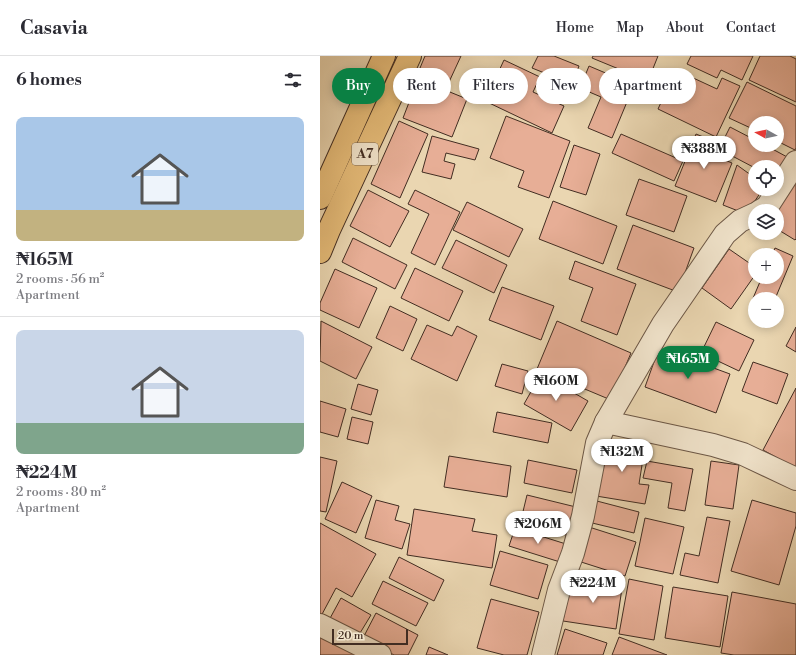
<!DOCTYPE html>
<html lang="en">
<head>
<meta charset="utf-8">
<style>
  body { margin:0; font-family:"Libre Bodoni",serif; background:#f7f7f7; color:#2b2b33; height:100vh; display:flex; flex-direction:column; font-size:15px; white-space:nowrap }
  * { box-sizing:border-box; margin:0 }
  p { font-size:13px; color:#7c7c81 }
  .icon { flex:none; width:22px; height:22px; fill:none; stroke:currentColor; stroke-width:2; stroke-linecap:round; stroke-linejoin:round }
  .map { position:relative; flex:1; overflow:hidden }
  .details { display:flex; flex-direction:column; background:#fff; width:320px }
  .details>* { flex:none }
  .hud { position:absolute; left:12px; top:12px; width:380px; height:36px; display:flex; gap:8px }
  .needle { width:26px; rotate:278deg }
  .controls { position:absolute; left:428px; top:60px; display:grid; gap:8px }
  .controls a { display:grid; place-items:center; width:36px; height:36px; border-radius:50%; background:#fff; box-shadow:0 2px 10px #0003; font-size:20px }
  .scale { position:absolute; left:12px; bottom:10px; width:76px; box-sizing:border-box; padding-left:4px; border:2px solid #422d22; border-top:0; font-size:11px; line-height:14px; white-space:nowrap; color:#422d22; -webkit-text-stroke:3px #f1e4cc; paint-order:stroke }
  .price { position:absolute; translate:-50% -34px; padding:0 9px; border-radius:14px; background:#fff; color:#222; font-size:13px; line-height:26px; filter:drop-shadow(0 1px 2px #0008) }
  .price::after { content:''; position:absolute; left:50%; top:24px; width:12px; height:9px; margin-left:-6px; background:inherit; clip-path:polygon(0 0,100% 0,50% 100%) }
  .price.on { background:#0b8043; color:#fff }
  ul { padding:0; list-style:none }
  li { display:grid; align-content:center; gap:8px; height:212px; padding:0 16px }
  li+li { border-top:1px solid #e1e1e2 }
  li span { display:grid; place-items:center; height:124px; border-radius:8px; color:#555 }
  li>.icon { margin-inline-start:auto }
  span .icon { width:72px; height:72px; fill:#fffc; stroke-width:1 }
  li b { font-size:17px }
  h2 { display:flex; justify-content:space-between; align-items:center; height:48px; padding:0 16px; font-size:17px }
  .tag { padding:0 14px; border-radius:18px; background:#fff; box-shadow:0 2px 10px #0003; font-size:14px; line-height:36px }
  .tag.on { background:#0b8043; color:#fff }
  header { display:flex; align-items:center; gap:24px; box-sizing:border-box; height:56px; padding:0 20px; background:#fff; border-bottom:1px solid #e1e1e2 }
  header strong { font-size:19px }
  nav { display:flex; gap:22px; margin-inline-start:auto; font-size:14px }
  main { display:flex; flex:1; min-height:0 }
  .map>svg:first-child { display:block }
  .building { fill:#e7ae96; stroke:#422d22 }
  .lines { fill:none; stroke-linecap:round; stroke-linejoin:round }
  .street-casing { stroke:#6c5746; stroke-width:24 }
  .highway-casing { stroke:#422d22; stroke-width:24 }
  .street { stroke:#f1e4cc; stroke-width:22 }
  .highway { stroke:#e5bb78; stroke-width:22 }
  .labels { text-anchor:middle; dominant-baseline:central; stroke-width:3; stroke-linejoin:round; paint-order:stroke }
  .shield { fill:#f1e4cc; stroke:#766455; stroke-width:1 }
  .shield-label { font-size:13px; font-weight:bold; fill:#422d22 }
</style>
</head>
<body>
<header>
<strong>Casavia</strong>
<nav><a>Home</a><a>Map</a><a>About</a><a>Contact</a></nav>
</header>
<main>
<section class="details">
<h2>6 homes<svg class="icon" aria-label="filters" viewBox="0 0 24 24"><path d="M4 7h16M4 17h16"/><circle cx="9" cy="7" r="2"/><circle cx="15" cy="17" r="2"/></svg></h2>
<ul>
<li><span style="background:linear-gradient(#a9c7e8 75%,#c2b280 0)"><svg class="icon" aria-label="home" viewBox="0 0 24 24"><path d="M3 11l9-7 9 7M6 9v11h12V9"/></svg></span><div><b>₦165M</b><p>2 rooms · 56 m²</p><p>Apartment</p></div></li>
<li><span style="background:linear-gradient(#c9d6e8 75%,#7fa58c 0)"><svg class="icon" aria-label="home" viewBox="0 0 24 24"><path d="M3 11l9-7 9 7M6 9v11h12V9"/></svg></span><div><b>₦224M</b><p>2 rooms · 80 m²</p><p>Apartment</p></div></li>
</ul>
</section>
<div class="map">
<svg width="476" height="599" viewBox="0 0 476 599">
  <rect width="100%" height="100%" fill="#ead6b1"/>
  <filter id="stains"><feTurbulence type="fractalNoise" baseFrequency=".005" numOctaves="4"/><feColorMatrix values="0 0 0 0 .2 0 0 0 0 .09 0 0 0 0 .02 0 0 0 .5 -.17"/></filter>
  <radialGradient id="worn" r=".72"><stop offset=".6" stop-color="#630" stop-opacity="0"/><stop offset="1" stop-color="#630" stop-opacity=".3"/></radialGradient>
  <g class="building">
    <path d="M105,0H141L129,26L100,12Z"/>
    <path d="M218,0H234L259,10L252,28L212,12Z"/>
    <path d="M273,0H338L328,25L272,2Z"/>
    <path d="M371,0H433L422,24L401,14L397,22L367,8Z"/>
    <path d="M440,0H470L476,3V46L429,24Z"/>
    <path d="M184,4L220,21L213,36L244,50L232,77L165,45Z"/>
    <path d="M269,10L314,29L292,82L268,72L281,41L260,32Z"/>
    <path d="M356,14L397,33L402,22L420,30L396,81L338,53Z"/>
    <path d="M98,23L147,43L132,81L83,62Z"/>
    <path d="M427,26L476,50V92L475,94L457,85V67H435V74L409,62Z"/>
    <path d="M186,60L250,85L229,142L198,131L204,115L170,102Z"/>
    <path d="M79,65L108,78L80,142L51,128Z"/>
    <path d="M410,71L435,84V89H445L469,102L457,123V111L435,112L399,93Z"/>
    <path d="M301,78L363,105L354,125L292,97Z"/>
    <path d="M376,78L398,87L393,99L412,107L396,146L355,130Z"/>
    <path d="M112,80L159,93L155,104L126,97L124,105L135,108L131,123L102,116Z"/>
    <path d="M254,89L280,98L266,139L240,131Z"/>
    <path d="M417,109L435,122V133H443L426,158L403,149Z"/>
    <path d="M476,120V183L475,184L457,173V155Z"/>
    <path d="M319,123L367,140L354,176L306,159Z"/>
    <path d="M48,134L89,155L70,191L30,170Z"/>
    <path d="M95,134L140,156L115,209L91,197L109,158L88,148Z"/>
    <path d="M233,145L297,170L283,208L219,183Z"/>
    <path d="M147,146L203,173L189,201L133,174Z"/>
    <path d="M313,169L374,192L358,236L297,213Z"/>
    <path d="M33,182L87,209L75,233L22,206Z"/>
    <path d="M136,184L187,209L174,237L122,212Z"/>
    <path d="M455,192L473,200L455,243H435V249L431,247L442,221H457V199H452Z"/>
    <path d="M409,193L435,211V219L411,253L382,232Z"/>
    <path d="M255,205L316,228L297,279L261,265L273,232L249,223Z"/>
    <path d="M95,212L143,235L129,265L81,242Z"/>
    <path d="M15,213L57,232L39,272L0,254V247Z"/>
    <path d="M182,231L234,250L221,284L169,264Z"/>
    <path d="M70,250L97,263L83,295L56,282Z"/>
    <path d="M1,265L52,291L36,323L0,305Z"/>
    <path d="M237,265L311,297L291,344L217,313Z"/>
    <path d="M396,266L434,284L419,315L381,297Z"/>
    <path d="M107,269L132,280L137,270L157,280L137,325L91,303Z"/>
    <path d="M476,271V296L466,290Z"/>
    <path d="M339,292L410,318L396,357L325,331Z"/>
    <path d="M433,306L468,318L457,348L422,335Z"/>
    <path d="M182,308L208,315L202,338L175,330Z"/>
    <path d="M221,318L268,345L251,375L204,348Z"/>
    <path d="M38,328L58,334L51,359L31,353Z"/>
    <path d="M476,332V412L443,394Z"/>
    <path d="M0,345L26,353L18,381L0,376Z"/>
    <path d="M177,356L232,367L228,387L173,376Z"/>
    <path d="M32,361L53,366L48,388L27,383Z"/>
    <path d="M285,383L325,390L319,428L329,429L325,448L276,440Z"/>
    <path d="M129,400L191,410L187,441L124,431Z"/>
    <path d="M0,401L17,405L6,456L0,455Z"/>
    <path d="M208,404L257,414L252,437L204,427Z"/>
    <path d="M327,405L373,413L365,455L348,452L352,427L323,422Z"/>
    <path d="M391,405L419,409L413,453L385,449Z"/>
    <path d="M22,426L52,440L36,477L5,463Z"/>
    <path d="M207,439L256,451L250,480L200,468Z"/>
    <path d="M56,444L79,450L75,464L90,468L82,493L45,482Z"/>
    <path d="M273,444L319,456L314,477L268,466Z"/>
    <path d="M432,444L476,457V470L459,529L411,515Z"/>
    <path d="M94,453L155,463L152,475L177,479L172,512L87,499Z"/>
    <path d="M387,461L410,465L398,527L360,519L365,497L379,500Z"/>
    <path d="M325,462L364,471L353,518L315,510Z"/>
    <path d="M0,467L56,498L32,541L16,532L0,562Z"/>
    <path d="M269,471L316,486L305,520L258,505Z"/>
    <path d="M195,472L246,488L240,506L189,490Z"/>
    <path d="M180,495L228,509L218,543L170,529Z"/>
    <path d="M79,501L124,524L114,545L69,522Z"/>
    <path d="M250,523L302,532L296,573L243,565Z"/>
    <path d="M309,523L343,530L334,584L299,578Z"/>
    <path d="M63,525L108,547L96,570L52,548Z"/>
    <path d="M353,531L408,540L400,591L345,582Z"/>
    <path d="M412,536L476,548V599H414L401,597Z"/>
    <path d="M21,542L51,559L37,582L8,566Z"/>
    <path d="M171,543L219,556L207,599H184L157,592Z"/>
    <path d="M56,557L98,579L88,599H74L43,582Z"/>
    <path d="M0,573L45,599H0Z"/>
    <path d="M245,573L287,587L283,599H237Z"/>
    <path d="M299,581L347,599H292Z"/>
    <path d="M109,591L128,599H106Z"/>
  </g>
  <g class="lines">
    <defs>
      <g id="street">
        <path d="M440,155L447,151L476,106"/>
        <path d="M286,366L393,389L423,398L476,423"/>
        <path d="M0,569L60,599"/>
        <path d="M223,599L239,534L253,497L263,460L277,387L286,366L343,268L405,178L420,165L435,158"/>
      </g>
      <g id="highway">
        <path d="M0,142L64,0"/>
        <path d="M0,196L9,174L90,0"/>
      </g>
    </defs>
    <use href="#street" class="street-casing"/>
    <use href="#highway" class="highway-casing"/>
    <use href="#street" class="street"/>
    <use href="#highway" class="highway"/>
  </g>
  <g class="labels">
    <rect class="shield" x="32" y="87" width="26" height="22" rx="3"/>
    <g class="shield-label">
      <text x="45" y="98">A7</text>
    </g>
  </g>
  <rect width="100%" height="100%" filter="url(#stains)"/>
  <rect width="100%" height="100%" fill="url(#worn)"/>
</svg>
<div class="controls">
<a><svg class="needle" viewBox="-14 -14 28 28"><path d="M0-13l5 13h-10z" fill="#e53935"/><path d="M0 13l5-13h-10z" fill="#7c7c81"/></svg></a>
<a><svg class="icon" aria-label="locate" viewBox="0 0 24 24"><circle cx="12" cy="12" r="6"/><path d="M12 2v4M12 18v4M2 12h4M18 12h4"/></svg></a>
<a><svg class="icon" aria-label="layers" viewBox="0 0 24 24"><path d="M12 4l9 5-9 5-9-5zM3 14l9 5 9-5"/></svg></a>
<a>+</a>
<a>−</a>
</div>
<div class="scale">20 m</div>
<b class="price" style="left:384px;top:114px">₦388M</b>
<b class="price on" style="left:368px;top:324px">₦165M</b>
<b class="price" style="left:236px;top:346px">₦160M</b>
<b class="price" style="left:302px;top:417px">₦132M</b>
<b class="price" style="left:218px;top:489px">₦206M</b>
<b class="price" style="left:273px;top:548px">₦224M</b>
<div class="hud">
<a class="tag on">Buy</a>
<a class="tag">Rent</a>
<a class="tag">Filters</a>
<a class="tag">New</a>
<a class="tag">Apartment</a>
</div>
</div>
</main>
</body>
</html>
